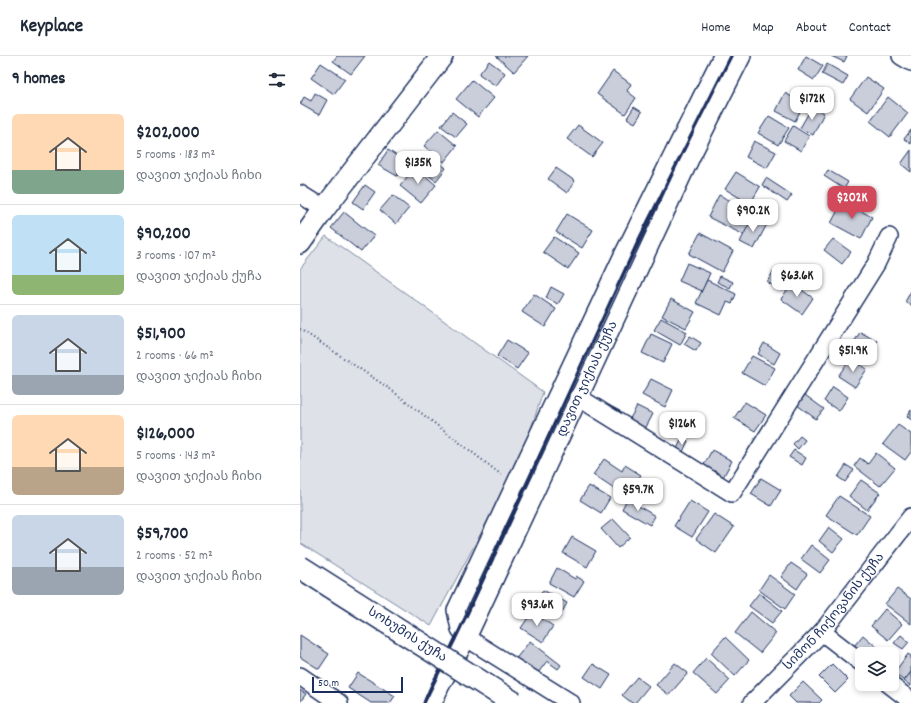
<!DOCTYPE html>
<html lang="en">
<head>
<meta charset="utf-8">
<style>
  body { margin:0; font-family:Dekko,"Noto Sans Georgian",sans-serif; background:#f2f2f3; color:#1f2937; height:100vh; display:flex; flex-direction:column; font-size:15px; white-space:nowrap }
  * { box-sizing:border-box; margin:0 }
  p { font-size:13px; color:#747a83 }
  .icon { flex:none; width:22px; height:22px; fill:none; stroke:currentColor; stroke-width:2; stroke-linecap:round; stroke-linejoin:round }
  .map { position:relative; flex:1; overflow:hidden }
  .sheet { display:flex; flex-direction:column; background:#fff; width:300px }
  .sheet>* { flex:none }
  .tools { position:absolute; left:555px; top:591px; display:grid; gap:8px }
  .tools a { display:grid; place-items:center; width:44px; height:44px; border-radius:6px; background:#fff; box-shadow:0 2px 6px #0003; font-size:20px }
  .scale { position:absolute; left:12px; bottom:10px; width:91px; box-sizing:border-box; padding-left:4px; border:2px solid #1b2f5e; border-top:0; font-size:11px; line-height:14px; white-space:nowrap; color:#1b2f5e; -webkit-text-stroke:3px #fff; paint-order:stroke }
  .price { position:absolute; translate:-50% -34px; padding:0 9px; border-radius:8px; background:#fff; color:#222; font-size:13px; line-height:26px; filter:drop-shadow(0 1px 2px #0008) }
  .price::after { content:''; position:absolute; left:50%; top:24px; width:12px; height:9px; margin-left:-6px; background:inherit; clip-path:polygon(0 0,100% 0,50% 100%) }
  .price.on { background:#d1495b; color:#fff }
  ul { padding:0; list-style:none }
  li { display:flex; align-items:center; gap:12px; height:100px; padding:0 12px }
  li+li { border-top:1px solid #e0e1e3 }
  li span { display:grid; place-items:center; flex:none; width:112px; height:80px; border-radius:6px; color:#555 }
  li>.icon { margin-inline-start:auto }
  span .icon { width:48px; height:48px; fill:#fffc; stroke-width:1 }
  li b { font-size:17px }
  h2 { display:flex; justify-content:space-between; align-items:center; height:48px; padding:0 12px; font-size:17px }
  header { display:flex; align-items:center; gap:24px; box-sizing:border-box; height:56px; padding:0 20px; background:#fff; border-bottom:1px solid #e0e1e3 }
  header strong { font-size:19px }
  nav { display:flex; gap:22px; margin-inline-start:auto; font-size:14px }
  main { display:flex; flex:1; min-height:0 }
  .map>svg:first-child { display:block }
  .green { fill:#dee1e7; stroke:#7c88a2 }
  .building { fill:#caceda; stroke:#1b2f5e }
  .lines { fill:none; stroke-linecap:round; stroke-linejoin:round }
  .minor-casing { stroke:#1b2f5e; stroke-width:20 }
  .major-casing { stroke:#1b2f5e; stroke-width:24 }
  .path { stroke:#1b2f5e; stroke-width:2; stroke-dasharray:1 3; stroke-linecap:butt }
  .minor { stroke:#fff; stroke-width:17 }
  .major { stroke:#fff; stroke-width:21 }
  .rail { stroke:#1b2f5e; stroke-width:3 }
  .highway-bridge-casing { stroke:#1b2f5e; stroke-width:25; stroke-linecap:butt }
  .highway-bridge { stroke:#fff; stroke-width:22 }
  .labels { text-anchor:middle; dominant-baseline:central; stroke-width:4; stroke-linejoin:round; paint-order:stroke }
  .street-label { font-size:13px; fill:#1b2f5e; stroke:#fff }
</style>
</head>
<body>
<header>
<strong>Keyplace</strong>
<nav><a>Home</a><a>Map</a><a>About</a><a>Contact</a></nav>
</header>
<main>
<section class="sheet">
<h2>9 homes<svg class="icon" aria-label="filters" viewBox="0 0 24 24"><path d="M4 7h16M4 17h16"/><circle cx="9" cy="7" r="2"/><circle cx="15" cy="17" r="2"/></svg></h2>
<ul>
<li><span style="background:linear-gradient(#ffd9b3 70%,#7fa58c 0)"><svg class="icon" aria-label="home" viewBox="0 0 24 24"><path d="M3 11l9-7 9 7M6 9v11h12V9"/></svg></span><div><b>$202,000</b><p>5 rooms · 183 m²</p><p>დავით ჯიქიას ჩიხი</p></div></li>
<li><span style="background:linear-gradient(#bfe0f5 75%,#8fb573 0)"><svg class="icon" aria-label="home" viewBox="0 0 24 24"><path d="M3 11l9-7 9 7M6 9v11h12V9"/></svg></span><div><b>$90,200</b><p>3 rooms · 107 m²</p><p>დავით ჯიქიას ქუჩა</p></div></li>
<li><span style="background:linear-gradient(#c9d6e8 75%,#9aa5b1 0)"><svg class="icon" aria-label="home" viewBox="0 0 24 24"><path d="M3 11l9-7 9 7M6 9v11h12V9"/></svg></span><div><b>$51,900</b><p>2 rooms · 66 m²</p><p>დავით ჯიქიას ჩიხი</p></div></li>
<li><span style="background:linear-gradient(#ffd9b3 65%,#b9a48a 0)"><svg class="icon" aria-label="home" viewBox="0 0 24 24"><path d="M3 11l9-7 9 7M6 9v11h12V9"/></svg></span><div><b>$126,000</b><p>5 rooms · 143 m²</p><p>დავით ჯიქიას ჩიხი</p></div></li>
<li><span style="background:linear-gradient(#c9d6e8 65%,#9aa5b1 0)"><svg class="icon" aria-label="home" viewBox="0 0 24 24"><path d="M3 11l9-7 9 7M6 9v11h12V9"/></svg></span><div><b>$59,700</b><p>2 rooms · 52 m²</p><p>დავით ჯიქიას ჩიხი</p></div></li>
</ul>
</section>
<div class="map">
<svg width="611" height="647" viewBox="0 0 611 647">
  <rect width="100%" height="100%" fill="#fff"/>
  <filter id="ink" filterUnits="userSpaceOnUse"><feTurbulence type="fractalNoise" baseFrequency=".025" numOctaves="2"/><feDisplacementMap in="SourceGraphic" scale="8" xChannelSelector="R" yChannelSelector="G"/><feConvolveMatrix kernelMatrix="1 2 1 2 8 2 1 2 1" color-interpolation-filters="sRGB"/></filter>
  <g filter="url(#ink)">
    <path class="green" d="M26,180L243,336L225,391L188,464L131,570L0,487V213Z"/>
    <g class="building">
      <path d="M37,0H65L51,18L33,5Z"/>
      <path d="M196,0H228L214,16Z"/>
      <path d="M506,0L523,10L514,24L498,14Z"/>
      <path d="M531,0H547L544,6Z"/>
      <path d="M189,5L205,17L196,30L179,18Z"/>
      <path d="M21,7L45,23L34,38L11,22Z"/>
      <path d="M527,8L548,20L543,29L522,18Z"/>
      <path d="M313,15L331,28L327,35L336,42L325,58L297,38Z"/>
      <path d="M566,21L584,33L568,56L550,43Z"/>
      <path d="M172,24L194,42L178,61L156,43Z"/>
      <path d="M15,37L27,44L19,59L0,48L4,41L11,45Z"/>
      <path d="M485,37L504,48L495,65L476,55Z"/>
      <path d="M588,41L608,57L590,81L570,65Z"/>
      <path d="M334,51L342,56L335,67L327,62Z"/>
      <path d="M512,51L524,57L513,79L500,72Z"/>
      <path d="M152,56L167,68L156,81L141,70Z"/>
      <path d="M469,60L489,72L478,89L458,77Z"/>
      <path d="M278,69L303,87L292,101L267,83Z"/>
      <path d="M493,70L509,80L501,95L484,85Z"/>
      <path d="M138,74L157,90L144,106L124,90Z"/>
      <path d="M611,74V88L604,83Z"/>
      <path d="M454,85L476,96L467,112L446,101Z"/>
      <path d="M88,94L106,106L97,120L78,109Z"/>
      <path d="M611,94V116L601,108Z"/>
      <path d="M128,98L146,112L136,125L118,111Z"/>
      <path d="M115,111L136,129L121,147L100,130Z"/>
      <path d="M256,112L275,125L267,137L248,123Z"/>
      <path d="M528,114L548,126L544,133L524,120Z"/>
      <path d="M436,116L460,131L450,148L425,133Z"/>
      <path d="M466,122L492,139L487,146L462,129Z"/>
      <path d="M65,129L75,136L63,153L53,146Z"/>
      <path d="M93,139L109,152L96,168L80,154Z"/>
      <path d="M419,139L455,157L444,179L408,161Z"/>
      <path d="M543,145L572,161L561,183L531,167Z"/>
      <path d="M44,156L74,180L61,196L31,172Z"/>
      <path d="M267,158L293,174L282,192L256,176Z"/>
      <path d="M453,160L467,168L454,193L440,186Z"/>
      <path d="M400,177L433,195L422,216L389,198Z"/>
      <path d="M254,181L279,197L268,213L243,196Z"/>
      <path d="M533,183L551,196L542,208L524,194Z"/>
      <path d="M387,207L410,217L402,235L379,225Z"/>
      <path d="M473,216L488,225L482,235L467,226Z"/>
      <path d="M420,220L433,226L430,232L417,226Z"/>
      <path d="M407,224L436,238L432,248L427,246L421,259L396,247Z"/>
      <path d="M492,227L513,242L502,258L481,243Z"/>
      <path d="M251,231L264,238L258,248L246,242Z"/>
      <path d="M611,235V249L605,246Z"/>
      <path d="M234,238L256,253L245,271L222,256Z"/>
      <path d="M371,243L395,256L386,272L362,260Z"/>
      <path d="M361,262L387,276L380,289L354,274Z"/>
      <path d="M560,276L577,285L568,300L552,290Z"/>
      <path d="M351,278L372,288L363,307L342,297Z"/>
      <path d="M390,280L401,287L396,295L384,288Z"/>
      <path d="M207,284L228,297L217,313L197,300Z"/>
      <path d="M464,287L480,297L474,308L458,298Z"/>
      <path d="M452,300L475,312L465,330L442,317Z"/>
      <path d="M551,302L567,313L555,331L538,320Z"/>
      <path d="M351,323L373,334L365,351L342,339Z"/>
      <path d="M533,331L548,341L539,355L524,345Z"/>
      <path d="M505,339L524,353L516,363L497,349Z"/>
      <path d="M445,346L466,359L455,375L434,362Z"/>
      <path d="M310,350L320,355L317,361L307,356Z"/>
      <path d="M337,350L353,358L344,375L328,366Z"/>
      <path d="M611,354V364L607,360Z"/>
      <path d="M598,369L611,378V396L605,404L583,388Z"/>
      <path d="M500,380L505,384L498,393L493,388Z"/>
      <path d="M382,382L388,385L382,398L376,395Z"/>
      <path d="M412,394L432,405L422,423L402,412Z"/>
      <path d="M494,394L506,402L502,409L489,401Z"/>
      <path d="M576,397L595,412L580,430L554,410L560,402L568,408Z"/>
      <path d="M304,403L322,415L325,409L341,419L326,441L293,419Z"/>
      <path d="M546,409L554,414L545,426L538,421Z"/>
      <path d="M461,422L481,434L471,450L451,438Z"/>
      <path d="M561,424L580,437L567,454L549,440Z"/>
      <path d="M289,430L310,442L301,457L280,444Z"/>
      <path d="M539,440L570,460L557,479L526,459Z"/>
      <path d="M327,443L355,460L350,469L322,453Z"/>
      <path d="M390,445L408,456L392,481L374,470Z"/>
      <path d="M414,458L434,471L416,497L396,483Z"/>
      <path d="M313,463L330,481L318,492L301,473Z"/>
      <path d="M529,471L544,483L533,496L519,485Z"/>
      <path d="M272,481L296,495L287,511L263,497Z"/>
      <path d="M511,489L530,504L520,517L501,503Z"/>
      <path d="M491,507L507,518L497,533L481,521Z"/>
      <path d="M257,512L275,523L276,520L284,525L274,541L249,527Z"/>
      <path d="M469,519L495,538L485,553L459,534Z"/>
      <path d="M597,533L611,543V568L585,548Z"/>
      <path d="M243,534L267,547L259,562L235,549Z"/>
      <path d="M459,537L482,555L472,567L449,550Z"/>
      <path d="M585,553L602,568L588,584L571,570Z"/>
      <path d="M232,556L253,570L243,586L221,572Z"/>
      <path d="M451,556L476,577L460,597L435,577Z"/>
      <path d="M0,579L29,598L19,613L0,601Z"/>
      <path d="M563,579L578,592L573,598H562L550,595Z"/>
      <path d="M601,579L609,586L603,593L594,587Z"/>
      <path d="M425,581L449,604L435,620L411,597Z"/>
      <path d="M230,585L261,609L258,613L247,605L235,621L214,605Z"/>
      <path d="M577,594L581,598H573Z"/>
      <path d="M608,598L611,600V616L604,625L594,617Z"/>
      <path d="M406,602L430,624L417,638L393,617Z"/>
      <path d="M375,607L388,617L369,639L356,629Z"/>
      <path d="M293,608L311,619L302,633L284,621Z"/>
      <path d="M532,608L548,624L535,637L519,621Z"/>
      <path d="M611,616V630L604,625Z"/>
      <path d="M58,617L95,640L90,647H71L48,632Z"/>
      <path d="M337,621L349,630L335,647H332L322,639Z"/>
      <path d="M503,626L522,644L519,647H496L489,640Z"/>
      <path d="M0,634L6,638L0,646Z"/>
    </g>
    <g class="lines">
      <defs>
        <g id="minor">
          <path d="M601,0L611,6"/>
          <path d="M0,138L24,153"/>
          <path d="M278,341L432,437L576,208L589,181"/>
          <path d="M522,576L562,607"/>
          <path d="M0,620L39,647"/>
          <path d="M589,628L611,645"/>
          <path id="s1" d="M133,647L140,631L167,582L392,99L442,0"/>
          <path d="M271,647L167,582L160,573L156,554L322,201L422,0"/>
          <path id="s2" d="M452,647L522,576L611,461"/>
        </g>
        <path id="major" d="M0,187L24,153L142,0"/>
      </defs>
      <use href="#minor" class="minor-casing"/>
      <use href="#major" class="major-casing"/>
      <path class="path" d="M0,273L90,333L203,420"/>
      <use href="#minor" class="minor"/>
      <use href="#major" class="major"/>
      <path class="rail" d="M124,647L160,573L340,181L431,0"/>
      <defs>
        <g id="highway-bridge">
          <path id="s3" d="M0,511L214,647"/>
        </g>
      </defs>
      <use href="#highway-bridge" class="highway-bridge-casing"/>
      <use href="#highway-bridge" class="highway-bridge"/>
    </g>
  </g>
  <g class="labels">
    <g class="street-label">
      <text stroke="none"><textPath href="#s1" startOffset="359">დავით ჯიქიას ქუჩა</textPath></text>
      <text stroke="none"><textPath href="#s2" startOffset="123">სიმონ ჩიქოვანის ქუჩა</textPath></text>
      <text stroke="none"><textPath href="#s3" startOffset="127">სოხუმის ქუჩა</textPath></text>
    </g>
  </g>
</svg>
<div class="tools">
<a><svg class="icon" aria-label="layers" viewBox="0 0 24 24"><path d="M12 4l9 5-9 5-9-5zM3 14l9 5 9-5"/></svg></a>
</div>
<div class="scale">50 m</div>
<b class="price" style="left:512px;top:65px">$172K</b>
<b class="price" style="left:118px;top:129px">$135K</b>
<b class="price on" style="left:552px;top:164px">$202K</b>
<b class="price" style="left:453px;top:177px">$90.2K</b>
<b class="price" style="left:497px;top:242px">$63.6K</b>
<b class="price" style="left:553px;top:317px">$51.9K</b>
<b class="price" style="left:382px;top:390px">$126K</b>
<b class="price" style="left:338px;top:456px">$59.7K</b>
<b class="price" style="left:237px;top:571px">$93.6K</b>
</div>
</main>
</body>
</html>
